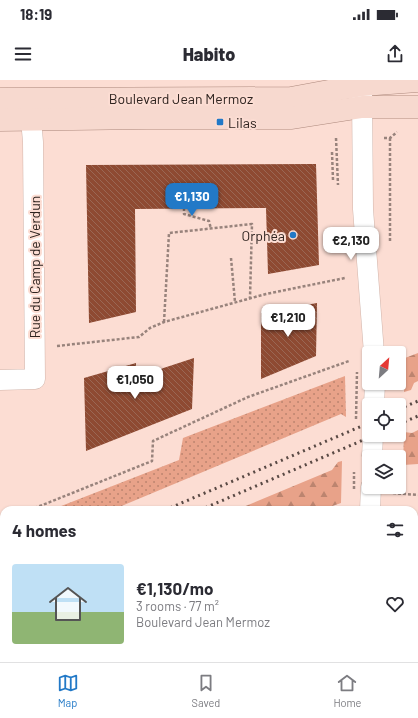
<!DOCTYPE html>
<html lang="en">
<head>
<meta charset="utf-8">
<style>
  body { margin:0; font-family:Barlow,sans-serif; background:#f2f2f3; color:#2b2b33; height:100vh; display:flex; flex-direction:column; font-size:15px; white-space:nowrap }
  * { box-sizing:border-box; margin:0 }
  p { font-size:13px; color:#7c7c81 }
  .icon { flex:none; width:22px; height:22px; fill:none; stroke:currentColor; stroke-width:2; stroke-linecap:round; stroke-linejoin:round }
  .map { position:relative; flex:1; overflow:hidden }
  .panel { position:absolute; left:0px; top:426px; width:418px; height:156px; display:flex; flex-direction:column; background:#fff; border-radius:12px 12px 0 0; box-shadow:0 1px 3px #0004 }
  .panel>* { flex:none }
  .needle { width:26px; rotate:26deg }
  .buttons { position:absolute; left:362px; top:266px; display:grid; gap:8px }
  .buttons a { display:grid; place-items:center; width:44px; height:44px; border-radius:4px; background:#fff; box-shadow:0 1px 3px #0004; font-size:20px }
  .price { position:absolute; translate:-50% -34px; padding:0 9px; border-radius:8px; background:#fff; color:#222; font-size:13px; line-height:26px; filter:drop-shadow(0 1px 2px #0008) }
  .price::after { content:''; position:absolute; left:50%; top:24px; width:12px; height:9px; margin-left:-6px; background:inherit; clip-path:polygon(0 0,100% 0,50% 100%) }
  .price.active { background:#2279c7; color:#fff }
  ul { padding:0; list-style:none }
  li { display:flex; align-items:center; gap:12px; height:100px; padding:0 12px }
  li span { display:grid; place-items:center; flex:none; width:112px; height:80px; border-radius:4px; color:#555 }
  li>.icon { margin-inline-start:auto }
  span .icon { width:48px; height:48px; fill:#fffc; stroke-width:1 }
  li b { font-size:17px }
  h2 { display:flex; justify-content:space-between; align-items:center; height:48px; padding:0 12px; font-size:17px }
  .status { display:flex; justify-content:space-between; align-items:center; height:28px; padding:0 20px; background:#fff; direction:ltr }
  .status svg { height:11px; fill:currentColor }
  header { display:flex; justify-content:space-between; align-items:center; height:52px; padding:0 12px; background:#fff; font-size:18px; font-weight:800 }
  .menu { display:flex; justify-content:space-around; align-items:center; height:56px; border-top:1px solid #e1e1e2; background:#fff; font-size:11px; color:#7c7c81 }
  .menu a { display:grid; justify-items:center; gap:2px }
  .menu .active { color:#2279c7 }
  .map>svg:first-child { display:block }
  .grass { fill:url(#grass-dots) }
  .forest { fill:url(#forest-firs) }
  .building { fill:url(#building-back-hatch) }
  .lines { fill:none; stroke-linecap:round; stroke-linejoin:round }
  .minor-casing { stroke:#d1b4aa; stroke-width:21 }
  .primary-casing { stroke:#ad897d; stroke-width:23 }
  .path { stroke:#98837c; stroke-width:2.5; stroke-dasharray:3 2; stroke-linecap:butt }
  .minor { stroke:#fff; stroke-width:20 }
  .primary { stroke:#f7d9cf; stroke-width:22 }
  .rail { stroke:#594944; stroke-width:3; stroke-dasharray:2 4; stroke-linecap:butt }
  .minor-bridge-casing { stroke:#d1b4aa; stroke-width:21; stroke-linecap:butt }
  .path-bridge { stroke:#98837c; stroke-width:2.5; stroke-dasharray:3 2; stroke-linecap:butt }
  .minor-bridge { stroke:#fff; stroke-width:20 }
  .poi-dot { fill:#2279c7; stroke:#fcddd3; stroke-width:1.5 }
  .labels { text-anchor:middle; dominant-baseline:central; stroke-width:4; stroke-linejoin:round; paint-order:stroke }
  .street-label { font-size:14px; fill:#2e231f; stroke:#fcddd3 }
  .poi-label { font-size:14px; fill:#2e231f; stroke:#fcddd3; text-anchor:start }
</style>
</head>
<body>
<div class="status"><b>18:19</b><svg viewBox="0 0 49 12"><path d="M0 12V9h3v3zM5 12V6h3v6zM10 12V3h3v9zM15 12V0h3v12zM26 1h20v11H26zM47 4h2v5h-2z"/></svg></div>
<header><svg class="icon" aria-label="menu" viewBox="0 0 24 24"><path d="M4 6h16M4 12h16M4 18h16"/></svg>Habito<svg class="icon" aria-label="share" viewBox="0 0 24 24"><path d="M12 15V3M7 8l5-5 5 5M5 13v7h14v-7"/></svg></header>
<div class="map">
<svg width="418" height="582" viewBox="0 0 418 582">
  <defs>
    <pattern id="grass-dots" width="8" height="8" patternUnits="userSpaceOnUse"><rect width="8" height="8" fill="#e8a289"/><path d="M2 2h.1M6 6h.1" fill="none" stroke="#bc846f" stroke-width="1.8" stroke-linecap="round"/></pattern>
    <pattern id="forest-firs" width="22" height="20" patternUnits="userSpaceOnUse"><rect width="22" height="20" fill="#e8a289"/><path d="M5 1l3.5 6h-7zM16 11l3.5 6h-7z" fill="#bc846f"/></pattern>
    <pattern id="building-back-hatch" width="6" height="6" patternUnits="userSpaceOnUse"><rect width="6" height="6" fill="#8e4a32"/><path d="M-1 5l2 2M0 0l6 6M5-1l2 2" fill="none" stroke="#9a6754"/></pattern>
  </defs>
  <rect width="100%" height="100%" fill="#fcddd3"/>
  <g class="grass">
    <path d="M345,296L346,337L341,334L112,430H51L179,380L183,358Z"/>
    <path d="M4,449V475L0,477V450Z"/>
  </g>
  <g class="forest">
    <path d="M418,273V301L414,303L411,310L404,312L405,278Z"/>
    <path d="M418,350V384L403,385L404,352L412,353Z"/>
    <path d="M342,381L341,423L321,430H236L332,390L338,382Z"/>
  </g>
  <g class="building">
    <path d="M316,84L319,185L268,194L266,128L135,129L136,232L89,243L86,85Z"/>
    <path d="M317,223L316,276L261,299V233Z"/>
    <path d="M194,278L192,329L86,371L84,298L136,283V297Z"/>
  </g>
  <g class="lines">
    <defs>
      <g id="minor">
        <path d="M362,11L363,129L374,273"/>
        <path d="M0,300L35,299L33,62L31,39"/>
        <path d="M374,325L375,303"/>
        <path d="M370,430L371,407"/>
        <path d="M361,582V578"/>
      </g>
      <g id="primary">
        <path d="M0,19L291,18L362,5L418,1"/>
        <path d="M0,40L146,38H292L362,27H418"/>
      </g>
    </defs>
    <use href="#minor" class="minor-casing"/>
    <use href="#primary" class="primary-casing"/>
    <g class="path">
      <path d="M336,58L338,105"/>
      <path d="M384,58H390L397,52"/>
      <path d="M390,58V163"/>
      <path d="M332,72L333,100"/>
      <path d="M184,128V134L209,141L211,149"/>
      <path d="M231,178L235,222"/>
      <path d="M164,242L169,153L252,144L250,218"/>
      <path d="M57,266L139,257L150,248L164,242L266,214L345,198"/>
      <path d="M393,413L418,415"/>
      <path d="M30,430L152,381L153,361L248,317L349,281"/>
      <path d="M0,442L4,440"/>
      <path d="M290,578L298,579"/>
    </g>
    <use href="#minor" class="minor"/>
    <use href="#primary" class="primary"/>
    <g class="rail">
      <path d="M399,329L418,321"/>
      <path d="M399,344L418,336"/>
      <path d="M165,430L369,343"/>
      <path d="M200,430L375,355"/>
      <path d="M0,499L4,497"/>
      <path d="M0,514L4,512"/>
    </g>
    <defs>
      <path id="minor-bridge" d="M372,377L373,355"/>
    </defs>
    <use href="#minor-bridge" class="minor-bridge-casing"/>
    <g class="path-bridge">
      <path d="M356,339L357,292"/>
      <path d="M354,409V392"/>
    </g>
    <use href="#minor-bridge" class="minor-bridge"/>
  </g>
  <g class="poi-dot">
    <rect x="216" y="38" width="8" height="8" rx="2"/>
    <circle cx="293" cy="155" r="4"/>
  </g>
  <g class="labels">
    <g class="street-label">
      <text x="181" y="18">Boulevard Jean Mermoz</text>
      <text transform="translate(34 187) rotate(-90)">Rue du Camp de Verdun</text>
    </g>
    <g class="poi-label">
      <text x="228" y="42">Lilas</text>
      <text x="285" y="155" text-anchor="end">Orphéa</text>
    </g>
  </g>
</svg>
<div class="buttons">
<a><svg class="needle" viewBox="-14 -14 28 28"><path d="M0-13l5 13h-10z" fill="#e53935"/><path d="M0 13l5-13h-10z" fill="#7c7c81"/></svg></a>
<a><svg class="icon" aria-label="locate" viewBox="0 0 24 24"><circle cx="12" cy="12" r="6"/><path d="M12 2v4M12 18v4M2 12h4M18 12h4"/></svg></a>
<a><svg class="icon" aria-label="layers" viewBox="0 0 24 24"><path d="M12 4l9 5-9 5-9-5zM3 14l9 5 9-5"/></svg></a>
</div>
<b class="price active" style="left:192px;top:137px">€1,130</b>
<b class="price" style="left:351px;top:181px">€2,130</b>
<b class="price" style="left:288px;top:258px">€1,210</b>
<b class="price" style="left:135px;top:320px">€1,050</b>
<section class="panel">
<h2>4 homes<svg class="icon" aria-label="filters" viewBox="0 0 24 24"><path d="M4 7h16M4 17h16"/><circle cx="9" cy="7" r="2"/><circle cx="15" cy="17" r="2"/></svg></h2>
<ul>
<li><span style="background:linear-gradient(#bfe0f5 60%,#8fb573 0)"><svg class="icon" aria-label="home" viewBox="0 0 24 24"><path d="M3 11l9-7 9 7M6 9v11h12V9"/></svg></span><div><b>€1,130/mo</b><p>3 rooms · 77 m²</p><p>Boulevard Jean Mermoz</p></div><svg class="icon" aria-label="heart" viewBox="0 0 24 24"><path d="M12 20l-8-8c-3-5 5-10 8-4 3-6 11-1 8 4z"/></svg></li>
</ul>
</section>
</div>
<nav class="menu">
<a class="active"><svg class="icon" aria-label="map" viewBox="0 0 24 24"><path d="M3 6l6-2 6 2 6-2v14l-6 2-6-2-6 2zM9 4v14M15 6v14"/></svg>Map</a>
<a><svg class="icon" aria-label="saved" viewBox="0 0 24 24"><path d="M7 4h10v16l-5-4-5 4z"/></svg>Saved</a>
<a><svg class="icon" aria-label="home" viewBox="0 0 24 24"><path d="M3 11l9-7 9 7M6 9v11h12V9"/></svg>Home</a>
</nav>
</body>
</html>
